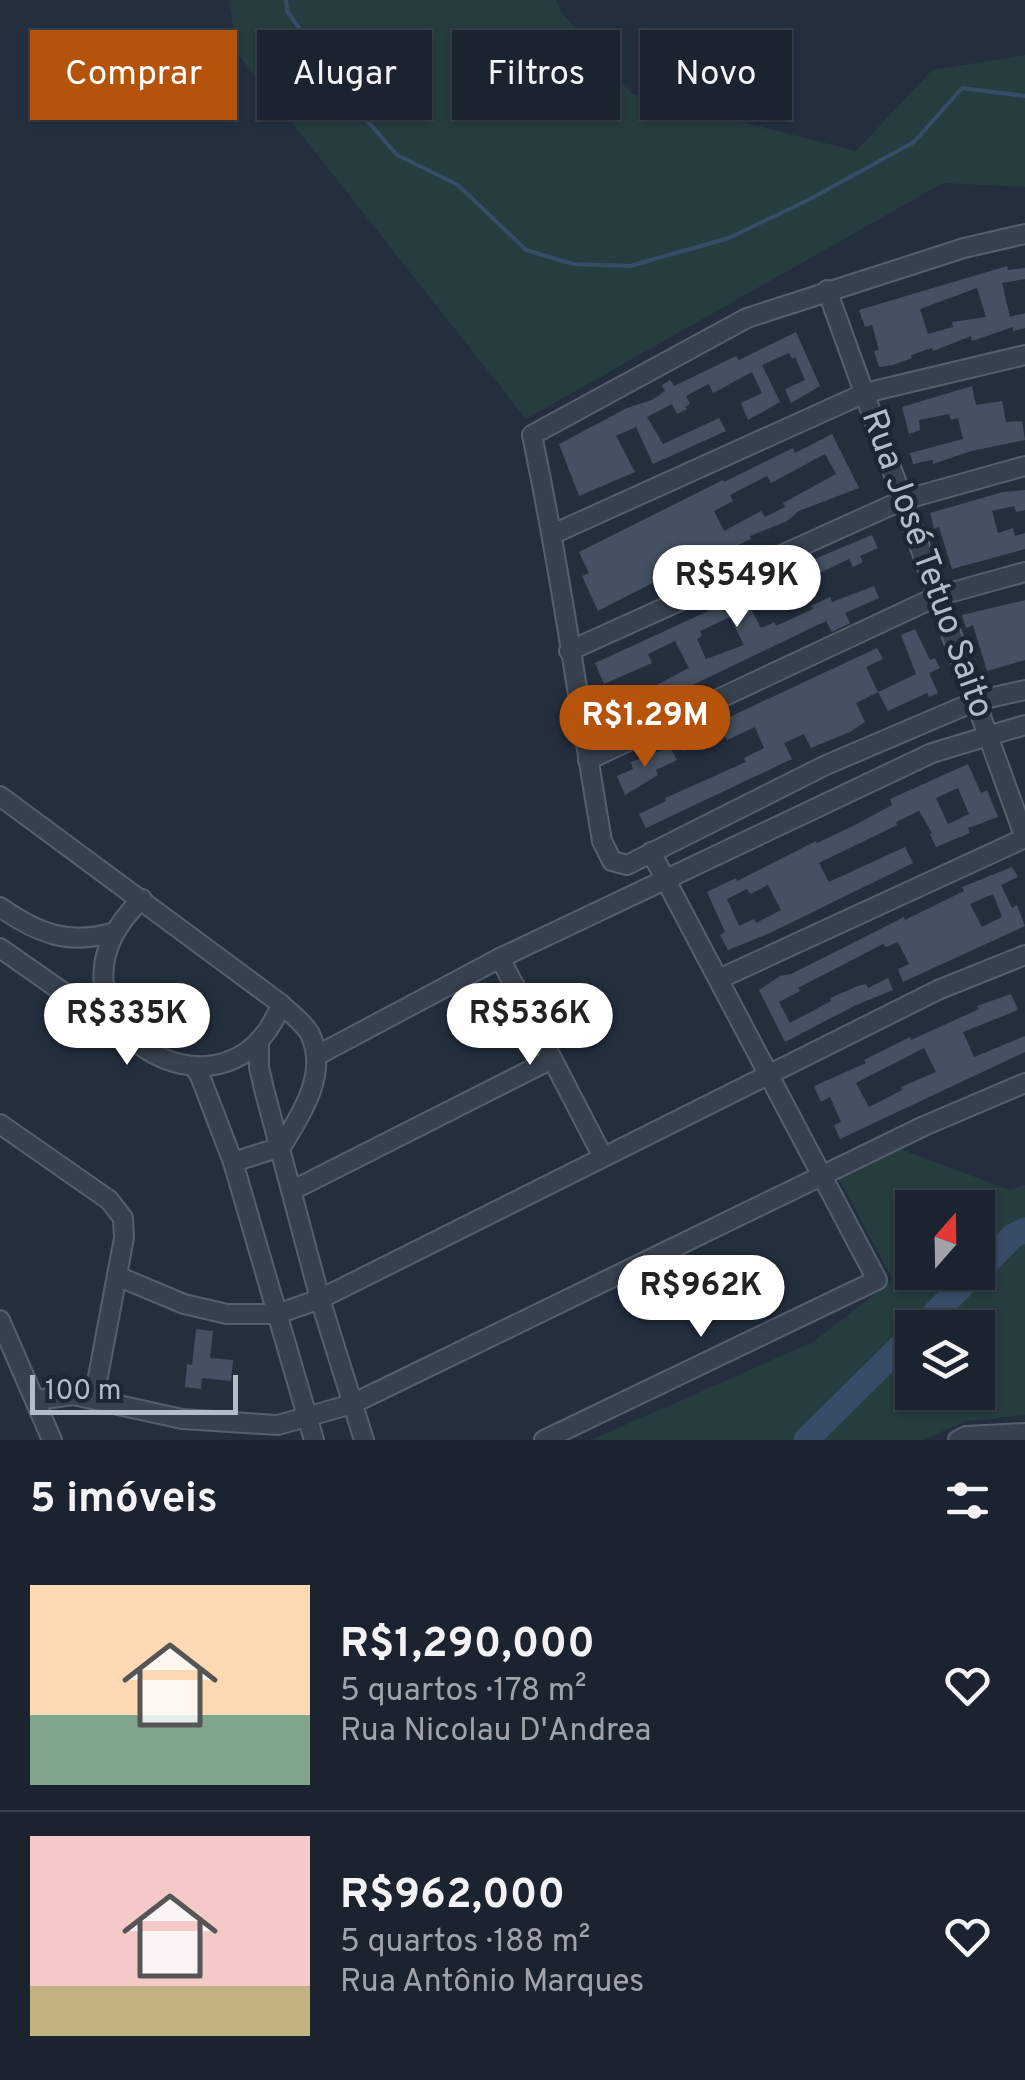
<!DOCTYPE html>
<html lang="pt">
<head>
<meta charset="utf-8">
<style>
  body { margin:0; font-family:Overpass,sans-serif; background:#282f3a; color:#f1f3f6; height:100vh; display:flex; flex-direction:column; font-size:38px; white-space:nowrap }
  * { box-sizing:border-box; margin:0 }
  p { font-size:32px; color:#a0a4aa }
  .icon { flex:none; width:55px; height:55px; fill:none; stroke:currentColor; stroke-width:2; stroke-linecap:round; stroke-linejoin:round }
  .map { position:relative; height:1440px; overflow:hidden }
  .side { display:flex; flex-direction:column; background:#1b232e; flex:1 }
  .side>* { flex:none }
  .top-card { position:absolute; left:30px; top:30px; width:965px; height:90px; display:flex; gap:20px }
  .needle { width:65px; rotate:20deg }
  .tools { position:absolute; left:895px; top:1190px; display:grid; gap:20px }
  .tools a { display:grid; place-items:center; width:100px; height:100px; border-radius:0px; background:#1b232e; box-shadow:0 2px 8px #0004,0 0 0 2px #39404a; font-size:50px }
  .scale { position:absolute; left:30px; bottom:25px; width:208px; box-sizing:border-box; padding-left:10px; border:5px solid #b4bcc9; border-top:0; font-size:28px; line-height:35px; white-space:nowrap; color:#b4bcc9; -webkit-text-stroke:8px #1d2633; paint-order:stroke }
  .price { position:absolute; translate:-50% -85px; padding:0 22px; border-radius:35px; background:#fff; color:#222; font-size:32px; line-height:65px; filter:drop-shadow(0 2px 5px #0008) }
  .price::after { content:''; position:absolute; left:50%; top:60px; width:30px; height:22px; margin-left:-15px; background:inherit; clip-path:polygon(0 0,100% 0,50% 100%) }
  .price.on { background:#b45309; color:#fff }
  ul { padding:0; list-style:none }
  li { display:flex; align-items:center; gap:30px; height:250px; padding:0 30px }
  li+li { border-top:2px solid #39404a }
  li span { display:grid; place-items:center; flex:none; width:280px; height:200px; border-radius:0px; color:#555 }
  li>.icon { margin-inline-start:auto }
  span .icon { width:120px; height:120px; fill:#fffc; stroke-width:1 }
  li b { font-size:42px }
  h2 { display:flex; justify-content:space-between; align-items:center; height:120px; padding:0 30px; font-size:42px }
  .tag { padding:0 35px; border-radius:0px; background:#1b232e; box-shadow:0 2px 8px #0004,0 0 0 2px #39404a; font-size:35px; line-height:90px }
  .tag.on { background:#b45309; color:#fff }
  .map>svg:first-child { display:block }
  .green { fill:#263c3f; fill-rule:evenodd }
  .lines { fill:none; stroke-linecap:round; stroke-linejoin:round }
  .stream { stroke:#394c67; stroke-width:4 }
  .river { stroke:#394c67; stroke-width:25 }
  .building { fill:#455162; fill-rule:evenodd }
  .minor-casing { stroke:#565f6c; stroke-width:22 }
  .minor { stroke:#38414e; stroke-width:18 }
  .labels { text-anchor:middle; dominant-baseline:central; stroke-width:9; stroke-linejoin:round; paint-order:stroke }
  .street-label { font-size:35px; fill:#b4bcc9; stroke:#1d2633 }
</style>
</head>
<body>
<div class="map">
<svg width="1025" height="1440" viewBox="0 0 1025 1440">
  <rect width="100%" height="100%" fill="#242f3e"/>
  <g class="green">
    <path d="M229,0H556L562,13L632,94L856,151L932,70L1025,55V187L943,183L526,419L237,53Z"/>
    <path d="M889,1145L1010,1190L1025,1185V1415L964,1422L922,1440H591L813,1342L893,1280L839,1179ZM912,1208H978V1272H912ZM912,1328H978V1392H912Z"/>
  </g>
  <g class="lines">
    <path class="stream" d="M286,0L287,11L357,109L397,155L458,185L526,250L573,264L630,266L729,238L810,199L914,142L962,88L1025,96"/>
    <g class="river">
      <path d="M978,1271L1013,1236L1025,1230"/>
      <path d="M920,1328L976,1272"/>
      <path d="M806,1440L912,1335"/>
    </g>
  </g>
  <g class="building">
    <path d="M1007,266L1008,270L1025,268V279L1002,283L1010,317L1025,313V328L1013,331V327L972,341L971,336L933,351L932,348L911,355L912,358L893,365L879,367L874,351L879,350L872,325L865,327L859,310ZM977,288L986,317L952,322L953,327L928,334L920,309Z"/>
    <path d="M796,332L820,386L791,403L785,389L805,380L795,357L792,359L789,353L762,365L780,402L748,420L741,403L762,393L752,372L713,393L709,384L686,396L690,404L685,407L687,409L677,414L672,404L647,417L663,444L719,418L726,431L653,464L636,427L616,436L635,472L579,496L559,444L627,408L652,400L665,391L662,385L670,380L674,386L736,356L739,360Z"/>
    <path d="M972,386L976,405L1002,401L1006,422L1022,421L1025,440L971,451L933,464L932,460L913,464L910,453L963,439L958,418L951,420L949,414L919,420L920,430L909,434L902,407Z"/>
    <path d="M832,434L859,488L799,511L787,521L750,536L751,539L698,563L697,560L598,611L582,576L589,573L579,552L723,480L724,482L793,448L795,453ZM825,454L836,474L783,503L785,507L765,517L761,511L724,531L714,511L733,501L730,495L767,476L771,483Z"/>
    <path d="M1025,490V510L1016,512L1014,506L992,511L998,533L1013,528L1015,536L1025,533V549L952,569L939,527L934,529L930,513L1003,492Z"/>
    <path d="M872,535L878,548L860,556L863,562L853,567L849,559L769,597L751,609L761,628L775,622L776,626L813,609L811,606L830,597L832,602L874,586L879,598L845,613L850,623L832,632L826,621L626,717L620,704L689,668L675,641L648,654L652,663L604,684L595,663L730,601L763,584L762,581ZM730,617L744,645L706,659L697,639L702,636L700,631Z"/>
    <path d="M1025,600V660L987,671L973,625L966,628L962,615Z"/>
    <path d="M915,629L930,660L935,658L940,668L929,673L938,693L929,697L927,693L888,711L878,692L856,703L865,722L850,732L811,748L804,734L784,743L792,759L646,828L639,814L666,801L665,798L746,762L744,758L764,748L755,727L727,740L725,736L683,751L678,741L877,648L883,659L866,667L878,692L916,674L901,635Z"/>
    <path d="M670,747L677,760L656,770L658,775L625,795L617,776L633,769L631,762Z"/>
    <path d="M968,764L981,793L987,790L998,817L968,828L970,833L936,847L930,834L932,833L919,811L896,822L897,825L819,863L829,882L905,847L913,863L770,933L728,950L720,935L725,932L707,892L736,878L737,881L816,841L817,843L855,825L892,805L890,799ZM958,788L969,814L948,824L936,798ZM768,885L781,910L756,923L754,919L739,926L727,899L747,889L750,894Z"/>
    <path d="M1012,867L1018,877L1001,885L1012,908L1017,905L1025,926L903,982L898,969L909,964L898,942L886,947L883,944L798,988L800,991L779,1002L790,1023L831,1001L830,998L858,986L866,984L868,988L888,978L893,990L854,1006L785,1042L759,990L780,976L791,974L904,917L905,920L964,891L962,887ZM993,894L1002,917L982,927L970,904Z"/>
    <path d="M1011,994L1018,1010L963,1032L974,1057L1025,1036V1052L840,1139L834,1125L841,1122L830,1097L821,1102L814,1086L866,1063L864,1060L910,1037L911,1040L979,1009L977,1006ZM924,1048L936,1072L901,1087L902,1090L869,1107L856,1083Z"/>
    <path d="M196,1329L213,1331L210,1358L233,1360L231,1381L202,1378L201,1389L185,1387L187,1364L192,1365Z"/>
  </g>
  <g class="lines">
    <defs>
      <g id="minor">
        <path d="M1025,234L964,248L747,318L532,435C560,569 579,706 602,841L612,861L627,865L826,765L976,701L1025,690"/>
        <path d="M827,290L1025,838"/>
        <path d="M553,534L865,393L1025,355"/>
        <path d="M569,651L903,500L1025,466"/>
        <path d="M588,760L938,596L1025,572"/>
        <path d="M0,796L281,1004C290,1013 304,1023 310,1034C329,1073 301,1115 281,1147L233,1162"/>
        <path d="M142,899C18,1016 228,1146 281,1004"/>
        <path d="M0,907C37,933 69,946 114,932"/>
        <path d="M0,948L100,1018L120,1027"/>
        <path d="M500,958L603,1157"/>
        <path d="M719,979L1025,838"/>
        <path d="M259,1041V1067L264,1089L320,1299L364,1440"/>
        <path d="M316,1056L500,958L932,753L1025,725"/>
        <path d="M194,1066L200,1076L233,1162L314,1440"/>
        <path d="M0,1124L109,1200L123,1218L124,1238L94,1398"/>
        <path d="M293,1190L552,1059"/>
        <path d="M117,1276L184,1304L227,1314H277L320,1299L938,990L1025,955"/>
        <path d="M0,1320L52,1440"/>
        <path d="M37,1400L73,1395L182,1419L278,1425L352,1404L924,1126L1025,1083"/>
        <path d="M544,1440L877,1280L651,852"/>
        <path d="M958,1440L966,1436L1025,1433"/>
      </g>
    </defs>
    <use href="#minor" class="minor-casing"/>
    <use href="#minor" class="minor"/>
  </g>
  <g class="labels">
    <g class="street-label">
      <text transform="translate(926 564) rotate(70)">Rua José Tetuo Saito</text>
    </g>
  </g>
</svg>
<div class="tools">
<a><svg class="needle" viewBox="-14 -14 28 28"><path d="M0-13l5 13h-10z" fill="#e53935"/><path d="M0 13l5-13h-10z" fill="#a0a4aa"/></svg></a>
<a><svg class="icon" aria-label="layers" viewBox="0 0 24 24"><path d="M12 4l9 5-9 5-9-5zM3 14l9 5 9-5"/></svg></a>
</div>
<div class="scale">100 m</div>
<b class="price" style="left:737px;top:630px">R$549K</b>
<b class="price on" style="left:645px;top:770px">R$1.29M</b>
<b class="price" style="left:127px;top:1068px">R$335K</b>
<b class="price" style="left:530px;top:1068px">R$536K</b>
<b class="price" style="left:701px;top:1340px">R$962K</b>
<div class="top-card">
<a class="tag on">Comprar</a>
<a class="tag">Alugar</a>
<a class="tag">Filtros</a>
<a class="tag">Novo</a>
</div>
</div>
<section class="side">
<h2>5 imóveis<svg class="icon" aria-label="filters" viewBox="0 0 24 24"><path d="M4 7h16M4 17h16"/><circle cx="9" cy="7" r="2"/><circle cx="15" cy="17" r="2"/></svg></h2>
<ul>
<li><span style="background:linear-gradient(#ffd9b3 65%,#7fa58c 0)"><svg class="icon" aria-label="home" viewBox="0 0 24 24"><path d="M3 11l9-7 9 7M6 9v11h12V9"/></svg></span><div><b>R$1,290,000</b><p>5 quartos · 178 m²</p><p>Rua Nicolau D'Andrea</p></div><svg class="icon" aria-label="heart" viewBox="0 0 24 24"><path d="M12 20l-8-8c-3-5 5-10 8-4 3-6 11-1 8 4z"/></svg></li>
<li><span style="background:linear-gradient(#f6c9c9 75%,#c2b280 0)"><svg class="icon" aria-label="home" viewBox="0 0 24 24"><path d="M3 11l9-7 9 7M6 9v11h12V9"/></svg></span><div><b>R$962,000</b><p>5 quartos · 188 m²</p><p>Rua Antônio Marques</p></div><svg class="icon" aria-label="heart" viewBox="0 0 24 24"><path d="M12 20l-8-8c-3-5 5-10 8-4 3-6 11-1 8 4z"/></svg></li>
</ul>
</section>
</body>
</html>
